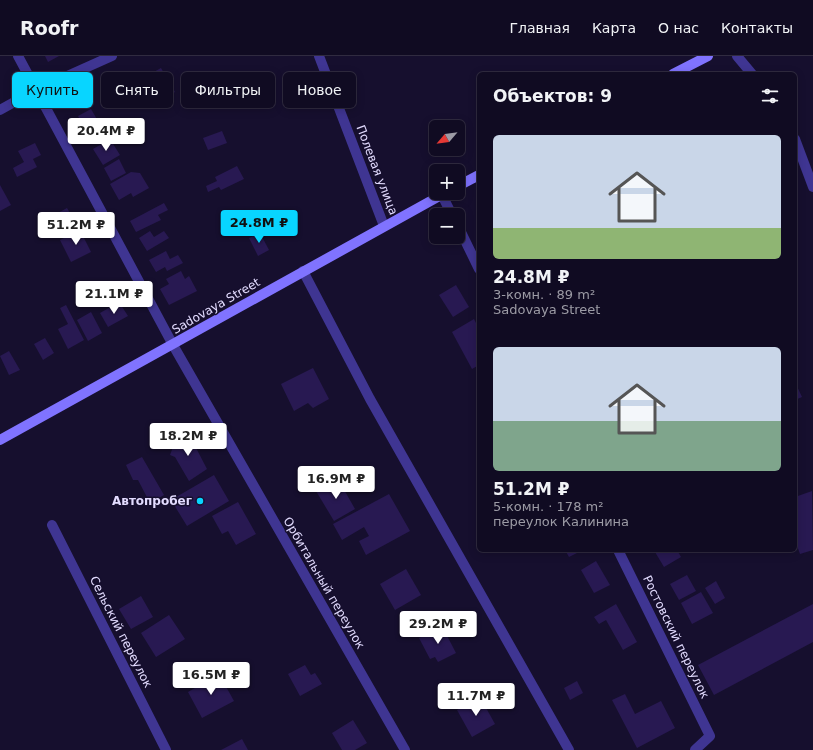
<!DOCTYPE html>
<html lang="ru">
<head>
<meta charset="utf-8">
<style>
  body { margin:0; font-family:"DejaVu Sans",sans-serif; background:#19142a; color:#f1f3f6; height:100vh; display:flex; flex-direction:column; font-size:15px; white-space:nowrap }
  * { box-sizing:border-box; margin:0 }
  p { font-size:13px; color:#9c9ba5 }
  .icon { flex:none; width:22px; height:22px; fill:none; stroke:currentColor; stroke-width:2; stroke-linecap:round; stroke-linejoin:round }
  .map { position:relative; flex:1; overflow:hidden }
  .details { position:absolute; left:477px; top:16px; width:320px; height:480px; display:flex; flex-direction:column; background:#100b22; border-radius:6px; box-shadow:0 2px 10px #0003,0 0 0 1px #302b40 }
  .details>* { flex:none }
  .hud { position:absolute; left:12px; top:16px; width:380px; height:36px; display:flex; gap:8px }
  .needle { width:26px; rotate:241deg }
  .fabs { position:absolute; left:429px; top:64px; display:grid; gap:8px }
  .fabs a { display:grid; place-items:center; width:36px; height:36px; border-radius:6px; background:#100b22; box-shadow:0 2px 10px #0003,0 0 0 1px #302b40; font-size:20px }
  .price { position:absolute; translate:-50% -34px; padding:0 9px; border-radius:4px; background:#fff; color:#222; font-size:13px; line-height:26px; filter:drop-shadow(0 1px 2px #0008) }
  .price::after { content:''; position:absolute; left:50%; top:24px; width:12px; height:9px; margin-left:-6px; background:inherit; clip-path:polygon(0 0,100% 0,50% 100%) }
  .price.active { background:#08d5ff; color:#111 }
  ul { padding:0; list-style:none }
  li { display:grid; align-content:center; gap:8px; height:212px; padding:0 16px }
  li span { display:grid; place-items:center; height:124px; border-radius:6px; color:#555 }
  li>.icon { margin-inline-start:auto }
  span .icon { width:72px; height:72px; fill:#fffc; stroke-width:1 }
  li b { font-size:17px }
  h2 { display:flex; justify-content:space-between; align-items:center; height:48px; padding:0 16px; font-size:17px }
  .pill { padding:0 14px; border-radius:6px; background:#100b22; box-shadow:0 2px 10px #0003,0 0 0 1px #302b40; font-size:14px; line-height:36px }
  .pill.active { background:#08d5ff; color:#111 }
  header { display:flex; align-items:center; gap:24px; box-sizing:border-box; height:56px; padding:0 20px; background:#100b22; border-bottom:1px solid #302b40 }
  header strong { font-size:19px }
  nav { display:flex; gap:22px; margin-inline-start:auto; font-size:14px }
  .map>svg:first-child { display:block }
  .building { fill:#281952 }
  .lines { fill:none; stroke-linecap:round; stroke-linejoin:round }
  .street { stroke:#3f3592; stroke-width:10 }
  .secondary { stroke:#8073ff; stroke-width:10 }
  .poi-dot { fill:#08d5ff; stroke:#160f2e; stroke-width:1.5 }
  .labels { text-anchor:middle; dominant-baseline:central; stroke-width:3; stroke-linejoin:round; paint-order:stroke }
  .street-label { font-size:12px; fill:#e3dcff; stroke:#160f2e }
  .poi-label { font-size:12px; font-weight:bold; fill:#e3dcff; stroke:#160f2e; text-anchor:end }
</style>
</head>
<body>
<header>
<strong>Roofr</strong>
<nav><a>Главная</a><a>Карта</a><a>О нас</a><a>Контакты</a></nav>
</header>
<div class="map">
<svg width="813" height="694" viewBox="0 0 813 694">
  <rect width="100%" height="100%" fill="#160f2e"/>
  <g class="building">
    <path d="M45,0H59L48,6Z"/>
    <path d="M161,12L175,36L157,47L143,22Z"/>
    <path d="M91,53L102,72L89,80L78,60Z"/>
    <path d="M222,75L227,87L208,94L203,82Z"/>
    <path d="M110,83L120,99L103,109L93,93Z"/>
    <path d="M35,87L41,99L33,103L37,111L17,121L13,112L24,106L18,95Z"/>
    <path d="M119,103L126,117L111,125L104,112Z"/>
    <path d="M237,110L244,123L221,134L219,131L208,136L206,130L217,125L215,121Z"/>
    <path d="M131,116L140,117L149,132L133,141L131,137L119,144L110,128Z"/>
    <path d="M0,129L11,149L0,155Z"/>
    <path d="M164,147L168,154L158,159L161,164L136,176L130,165Z"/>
    <path d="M67,152L73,162L53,173L47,163Z"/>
    <path d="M252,157L259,169L238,180L231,169Z"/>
    <path d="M80,174L91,196L71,206L60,184Z"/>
    <path d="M150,175L154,181L164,175L169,182L147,195L139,182Z"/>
    <path d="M260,177L269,194L258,200L249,182Z"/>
    <path d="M166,195L170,203L178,199L183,207L167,215L165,211L156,216L149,204Z"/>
    <path d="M181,215L185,223L189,220L197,235L169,249L160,233L169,228L166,223Z"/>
    <path d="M456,229L469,251L453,261L439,239Z"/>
    <path d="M119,246L128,260L108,271L100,257Z"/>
    <path d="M66,249L84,284L68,293L58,273L68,268L60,252Z"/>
    <path d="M91,256L102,277L88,285L77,264Z"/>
    <path d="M474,263L479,273V309L472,313L452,276Z"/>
    <path d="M45,282L54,297L43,304L34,288Z"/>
    <path d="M9,295L20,314L9,319L0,300Z"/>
    <path d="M313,312L329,343L313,352L308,347L294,355L281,328Z"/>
    <path d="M795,326L802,341L795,344Z"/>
    <path d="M177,380L195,383L194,388L207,413L189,425L175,401L170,399Z"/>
    <path d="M142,401L164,439L150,447L138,424H133L126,409Z"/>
    <path d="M214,419L229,445L187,470L171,444Z"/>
    <path d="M338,423L355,453L334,465L316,435Z"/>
    <path d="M812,435L813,494L800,498L795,484V441Z"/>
    <path d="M389,438L410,475L366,499L359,485L369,480L364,471L342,484L333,468Z"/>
    <path d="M238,446L256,478L236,489L228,475L222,478L212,460Z"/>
    <path d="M565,494H583L569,501Z"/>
    <path d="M658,494H677L681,501L664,511L655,496Z"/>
    <path d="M596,505L610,529L594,537L581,514Z"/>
    <path d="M406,513L421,539L395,554L380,528Z"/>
    <path d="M687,519L696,535L679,544L670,528Z"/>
    <path d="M716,525L725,542L715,548L705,532Z"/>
    <path d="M701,536L713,557L692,568L681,547Z"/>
    <path d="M141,540L153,561L131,573L119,553Z"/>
    <path d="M616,548L637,586L623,594L606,564L599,568L594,561Z"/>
    <path d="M813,548V586L714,639L698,609Z"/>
    <path d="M169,559L185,583L156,601L141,577Z"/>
    <path d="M442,570L456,597L438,606L435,601L430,603L419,582Z"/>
    <path d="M305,609L311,619L315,617L322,628L300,640L288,618Z"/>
    <path d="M219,618L234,645L202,662L188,636Z"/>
    <path d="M577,625L583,637L570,644L564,632Z"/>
    <path d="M625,638L635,658L661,645L675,672L637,692L612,644Z"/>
    <path d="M480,641L495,668L472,681L457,654Z"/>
    <path d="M353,664L367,687L355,694H342L332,677Z"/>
    <path d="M242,683L248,694H221Z"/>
  </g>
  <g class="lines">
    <g class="street">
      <path d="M18,0L173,289L405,694"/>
      <path d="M319,0L384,170"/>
      <path d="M737,0L752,18"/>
      <path d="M0,54L36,34L112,0"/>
      <path d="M795,83L813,131"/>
      <path d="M442,139L452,159"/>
      <path d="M458,170L479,213"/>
      <path d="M303,215L370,343L569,694"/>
      <path d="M52,469L166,694"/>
      <path d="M618,494L710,680L695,694"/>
    </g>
    <g class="secondary">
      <path d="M673,18L708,0"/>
      <path d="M458,130L479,119"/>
      <path d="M0,384L445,137"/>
    </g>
  </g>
  <circle class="poi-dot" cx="200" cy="445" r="4"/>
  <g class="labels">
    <g class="street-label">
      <text transform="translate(377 114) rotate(69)">Полевая улица</text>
      <text transform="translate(216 250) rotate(-30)">Sadovaya Street</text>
      <text transform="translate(324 527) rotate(60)">Орбитальный переулок</text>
      <text transform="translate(121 576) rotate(63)">Сельский переулок</text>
      <text transform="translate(676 581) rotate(64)">Ростовский переулок</text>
    </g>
    <g class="poi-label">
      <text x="192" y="445">Автопробег</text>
    </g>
  </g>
</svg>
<div class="fabs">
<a><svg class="needle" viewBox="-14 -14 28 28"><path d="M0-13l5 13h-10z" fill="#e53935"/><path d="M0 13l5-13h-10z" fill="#9c9ba5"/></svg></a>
<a>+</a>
<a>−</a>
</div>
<b class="price" style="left:106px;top:96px">20.4M ₽</b>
<b class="price active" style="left:259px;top:188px">24.8M ₽</b>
<b class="price" style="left:76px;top:190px">51.2M ₽</b>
<b class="price" style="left:114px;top:259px">21.1M ₽</b>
<b class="price" style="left:188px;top:401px">18.2M ₽</b>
<b class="price" style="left:336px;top:444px">16.9M ₽</b>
<b class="price" style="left:438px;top:589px">29.2M ₽</b>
<b class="price" style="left:211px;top:640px">16.5M ₽</b>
<b class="price" style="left:476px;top:661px">11.7M ₽</b>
<div class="hud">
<a class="pill active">Купить</a>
<a class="pill">Снять</a>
<a class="pill">Фильтры</a>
<a class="pill">Новое</a>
</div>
<section class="details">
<h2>Объектов: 9<svg class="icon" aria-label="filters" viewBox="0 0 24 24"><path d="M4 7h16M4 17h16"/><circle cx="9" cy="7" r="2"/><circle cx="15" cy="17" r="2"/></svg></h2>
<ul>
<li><span style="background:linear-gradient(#c9d6e8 75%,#8fb573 0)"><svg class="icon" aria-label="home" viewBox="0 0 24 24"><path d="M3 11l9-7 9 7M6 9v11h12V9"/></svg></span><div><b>24.8M ₽</b><p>3-комн. · 89 m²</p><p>Sadovaya Street</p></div></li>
<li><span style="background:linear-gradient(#c9d6e8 60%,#7fa58c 0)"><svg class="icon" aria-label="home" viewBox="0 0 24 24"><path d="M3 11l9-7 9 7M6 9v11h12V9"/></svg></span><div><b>51.2M ₽</b><p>5-комн. · 178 m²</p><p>переулок Калинина</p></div></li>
</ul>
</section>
</div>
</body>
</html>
